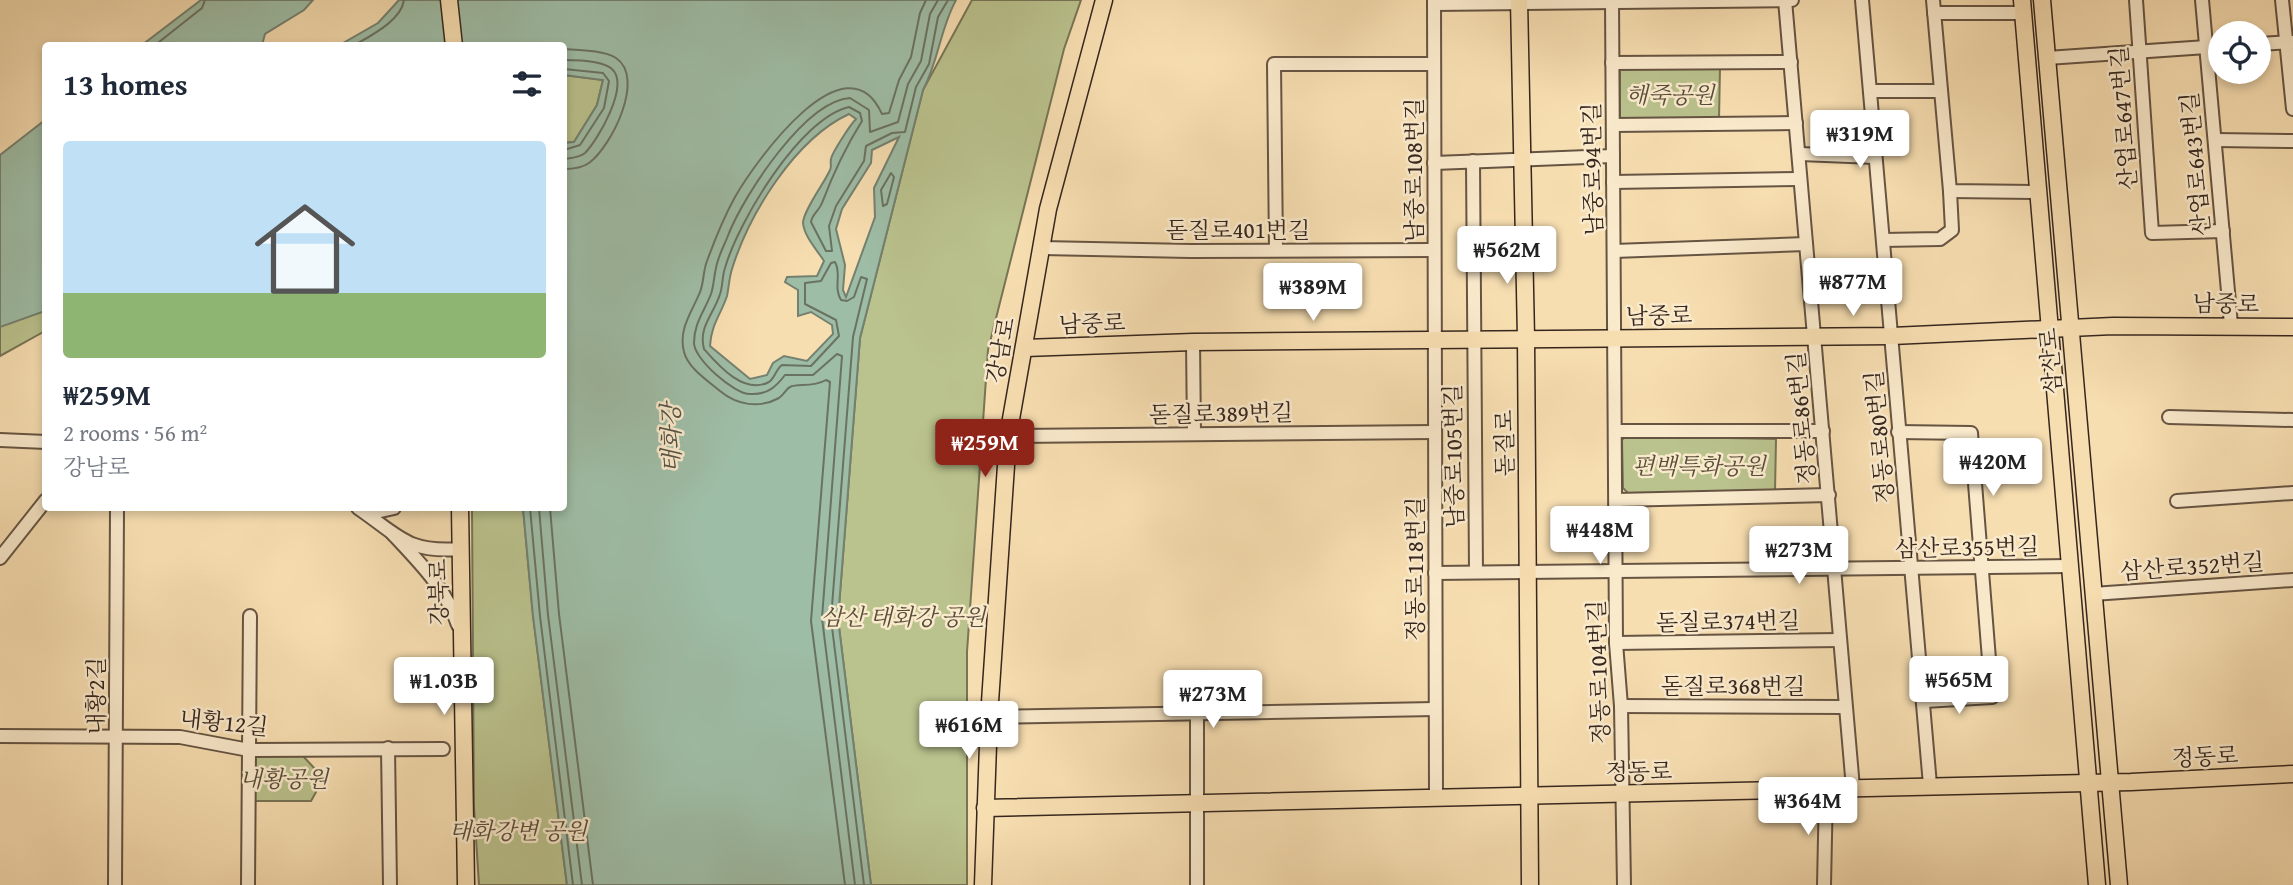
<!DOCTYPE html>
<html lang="en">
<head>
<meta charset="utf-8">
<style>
  body { margin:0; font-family:"Gentium Book Plus","Noto Serif KR",serif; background:#f2f2f3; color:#1f2937; height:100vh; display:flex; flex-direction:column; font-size:26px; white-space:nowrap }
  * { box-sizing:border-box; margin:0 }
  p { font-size:23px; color:#747a83 }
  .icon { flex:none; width:38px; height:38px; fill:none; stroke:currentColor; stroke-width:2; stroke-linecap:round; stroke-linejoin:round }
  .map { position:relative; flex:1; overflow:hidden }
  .panel { position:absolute; left:42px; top:42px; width:525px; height:469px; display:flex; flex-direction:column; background:#fff; border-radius:7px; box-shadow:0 4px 10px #0003 }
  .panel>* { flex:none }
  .buttons { position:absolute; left:2208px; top:21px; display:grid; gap:14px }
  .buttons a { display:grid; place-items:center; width:63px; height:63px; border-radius:50%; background:#fff; box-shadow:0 4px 10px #0003; font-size:35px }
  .price { position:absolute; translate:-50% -60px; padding:0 16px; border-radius:7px; background:#fff; color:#222; font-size:23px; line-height:46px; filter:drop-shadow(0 2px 4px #0008) }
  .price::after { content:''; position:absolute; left:50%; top:42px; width:21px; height:16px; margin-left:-10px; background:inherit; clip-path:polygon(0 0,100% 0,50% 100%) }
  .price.current { background:#8f2418; color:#fff }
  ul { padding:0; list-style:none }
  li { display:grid; align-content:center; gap:14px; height:371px; padding:0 21px }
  li span { display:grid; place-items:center; height:217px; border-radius:7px; color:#555 }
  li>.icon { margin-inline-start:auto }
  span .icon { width:126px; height:126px; fill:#fffc; stroke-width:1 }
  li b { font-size:30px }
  h2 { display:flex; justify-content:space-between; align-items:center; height:84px; padding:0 21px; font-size:30px }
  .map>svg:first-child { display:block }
  .green { fill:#bac28d; stroke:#787456; stroke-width:2 }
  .water { fill:#9ebda6; stroke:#748170; stroke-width:2; fill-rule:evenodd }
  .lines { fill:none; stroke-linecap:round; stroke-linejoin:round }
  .shore { stroke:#6a7262; stroke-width:2 }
  .minor-casing { stroke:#665443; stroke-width:16 }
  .major-casing { stroke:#36261e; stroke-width:19 }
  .minor { stroke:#faeacc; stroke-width:12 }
  .major { stroke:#f7deb1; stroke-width:16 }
  .labels { text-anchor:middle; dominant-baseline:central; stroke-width:5; stroke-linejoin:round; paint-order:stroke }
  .park-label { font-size:23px; font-style:italic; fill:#574d3a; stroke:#faeacc }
  .street-label { font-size:23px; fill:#36261e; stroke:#faeacc }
  .water-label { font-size:24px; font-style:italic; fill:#555347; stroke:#faeacc }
</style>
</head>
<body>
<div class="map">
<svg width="2293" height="885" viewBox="0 0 2293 885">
  <rect width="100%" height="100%" fill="#f7deb1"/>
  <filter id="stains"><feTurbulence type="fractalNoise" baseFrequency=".00286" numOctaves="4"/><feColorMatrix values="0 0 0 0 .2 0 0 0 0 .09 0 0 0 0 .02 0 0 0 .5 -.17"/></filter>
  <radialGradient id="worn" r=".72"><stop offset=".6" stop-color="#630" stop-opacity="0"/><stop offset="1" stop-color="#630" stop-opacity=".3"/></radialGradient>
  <g class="green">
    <path d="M972,0H1081L1064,49L988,350L967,652V885H871L838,619L860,338L923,90Z"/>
    <path d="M1620,67H1720L1719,120H1620Z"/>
    <path d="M564,75L603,80L597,105L574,142L564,143Z"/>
    <path d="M45,307V331L0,356V323Z"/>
    <path d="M1626,436L1776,439L1775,492L1628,493L1623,488L1622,440Z"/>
    <path d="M472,508H523L533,616L567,885H479L474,807Z"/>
    <path d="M253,754L302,755L316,770V792L311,801H252Z"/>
  </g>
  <g class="water">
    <path d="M201,0H313L304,10L265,34L262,45H142Z"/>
    <path d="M399,0H956C940,29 939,60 923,90L860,338L838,619L871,885H567L533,616L523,508H564V143L574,142L597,105L603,80L564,75V46H338L378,23ZM849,114L856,119C850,125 832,153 831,159C830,164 832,166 830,170C825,182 803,211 803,223C804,236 817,250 824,261L817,276L787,277L785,282L798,290V316L811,312L832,325L833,334L807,361L784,356L773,363L767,375L750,379L710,346C711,325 721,314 727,296C729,287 729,278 732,269C749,214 795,139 849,114ZM899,137L874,188L875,217L846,297L843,290L845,265L836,229L842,209L871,163L872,150Z"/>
    <path d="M45,120V311L0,327V155Z"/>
  </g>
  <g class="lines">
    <g class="shore">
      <path d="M154,46L202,8L205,0"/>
      <path d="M353,46C370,36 401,21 404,0"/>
      <path d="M564,49C579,50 604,50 616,58C646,78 611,147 589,163C582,168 572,169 564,169"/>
      <path d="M564,60C576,60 602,60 612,69C630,85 598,140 585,153C579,158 571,158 564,159"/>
      <path d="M564,69L603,73L609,81L604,108L580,145L564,150"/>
      <path d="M891,173L894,177L887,204L883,206L881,190Z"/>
      <path d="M530,508L540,616L573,885"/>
      <path d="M539,508L548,615L582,885"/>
      <path d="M550,508L559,614L593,885"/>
      <path d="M845,885L811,621L830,382L826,380C812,388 798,383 790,387C786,389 784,395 779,398C759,409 737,405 720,391C708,381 688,368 684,352C678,329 692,312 700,292C704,282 703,271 707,261C715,239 724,217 735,197C755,162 846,34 882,114L889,113L899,80L911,57L920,13L926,0"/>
      <path d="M855,885L822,618L842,356L837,354L813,375H785C776,387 767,395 750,394C734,394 694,359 694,343C694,323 704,312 711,294C714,285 714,276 716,268C718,256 725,244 729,233C745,194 805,101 850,98L869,110L870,132L898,122L908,84L921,61L930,14L938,0"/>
      <path d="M864,885L831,619L853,337L867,279L861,277L854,297L847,301L841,300C833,287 842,274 835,262L831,263L821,281L805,283V304L836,320L839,336L811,366L782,365C776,369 775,378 769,382C744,395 719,366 704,349C698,327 714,314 720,294C723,286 722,276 725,268C738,222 800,118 849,107L860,113L862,121C845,148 833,174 822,203C819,211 812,214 811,222L826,251H832L829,226L836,206L864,161L866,146L892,133L905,132L916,87L929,64L938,17L948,0"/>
    </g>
    <defs>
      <g id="minor">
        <path d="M1434,0L1436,797"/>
        <path d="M1612,0L1616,643L1621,706L1624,885"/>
        <path d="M1785,0L1853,788"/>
        <path d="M1862,0L1930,785"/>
        <path d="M1933,0L1950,191L2038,192"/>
        <path d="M2136,0L2152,233L2223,231"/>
        <path d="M2202,0L2231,325"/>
        <path d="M2282,0L2293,109"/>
        <path d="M1434,4L1792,0"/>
        <path d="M1934,13H2023"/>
        <path d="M2259,44L2293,42"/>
        <path d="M2047,58L2221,46"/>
        <path d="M1612,63L1791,62"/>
        <path d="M1870,91H1941"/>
        <path d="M1613,125L1796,123"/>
        <path d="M2215,140L2293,141"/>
        <path d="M1800,154L1875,157"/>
        <path d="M1473,161L1476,572"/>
        <path d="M1434,163L1613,156"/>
        <path d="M1613,182L1799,179"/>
        <path d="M1883,240L1940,239L1952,230L1950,191"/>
        <path d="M1042,248L1190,251L1433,250"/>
        <path d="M1276,250L1274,64H1434"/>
        <path d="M1614,251L1806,244"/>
        <path d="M1193,342L1194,434"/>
        <path d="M2169,417L2293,420"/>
        <path d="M1616,431H1823"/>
        <path d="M1898,432L1971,433L1992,697L1924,701"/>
        <path d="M1008,436L1434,432"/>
        <path d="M0,440L46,442"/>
        <path d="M1616,500L1829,495"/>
        <path d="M2177,501L2293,493"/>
        <path d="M358,508C399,536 407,553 460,549"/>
        <path d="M363,509L376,512L394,508"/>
        <path d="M392,533C418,561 446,588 458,625"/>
        <path d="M0,558L46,500"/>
        <path d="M1435,573L2069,566"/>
        <path d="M2093,594L2293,580"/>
        <path d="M1616,643L1840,640"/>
        <path d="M1621,706L1844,707"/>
        <path d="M1197,713V885"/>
        <path d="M989,717L1435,709"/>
        <path d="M0,736L180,737L249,750L443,749"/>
        <path d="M388,748L390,885"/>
        <path d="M115,885L117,508"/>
        <path d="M248,885L250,616"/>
        <path d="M1824,885L1826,790"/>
      </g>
      <g id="major">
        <path d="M449,0L454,46"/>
        <path d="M1519,0L1526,338L1530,885"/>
        <path d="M2022,0L2097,885"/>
        <path d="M2042,0L2119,885"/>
        <path d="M1025,348L1193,342L1892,336L2113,326L2293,327"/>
        <path d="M460,508L466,885"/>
        <path d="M985,808L2131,782L2293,774"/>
        <path d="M983,885L989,717L1008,436L1048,209L1104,0"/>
      </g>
    </defs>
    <use href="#minor" class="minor-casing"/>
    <use href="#major" class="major-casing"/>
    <use href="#minor" class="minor"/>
    <use href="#major" class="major"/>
  </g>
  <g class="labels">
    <g class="park-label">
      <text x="1670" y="94">해죽공원</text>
      <text x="1699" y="465">편백특화공원</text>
      <text x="903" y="616">삼산 태화강 공원</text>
      <text x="284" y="778">내황공원</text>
      <text x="518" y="830">태화강변 공원</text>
    </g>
    <g class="street-label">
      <text transform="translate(2123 118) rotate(-94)">산업로647번길</text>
      <text transform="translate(2195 164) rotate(-95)">산업로643번길</text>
      <text transform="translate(1592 169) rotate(-91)">남중로94번길</text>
      <text transform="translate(1413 170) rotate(-90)">남중로108번길</text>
      <text x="1238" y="229">돋질로401번길</text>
      <text transform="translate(2226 303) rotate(1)">남중로</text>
      <text transform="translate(1659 315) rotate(-1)">남중로</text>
      <text transform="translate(1092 323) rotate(-2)">남중로</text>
      <text transform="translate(1000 350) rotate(-79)">강남로</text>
      <text transform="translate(2050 361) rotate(-95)">삼산로</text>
      <text transform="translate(1221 413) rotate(-1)">돋질로389번길</text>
      <text transform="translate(1801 418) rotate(-95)">정동로86번길</text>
      <text transform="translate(1879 437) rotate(-95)">정동로80번길</text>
      <text transform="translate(1504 443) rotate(-91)">돋질로</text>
      <text transform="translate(1453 456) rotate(-91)">남중로105번길</text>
      <text transform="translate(1967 547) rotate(-1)">삼산로355번길</text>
      <text transform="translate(2192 566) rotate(-4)">삼산로352번길</text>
      <text transform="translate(1414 569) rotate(-90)">정동로118번길</text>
      <text transform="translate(438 592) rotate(-91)">강북로</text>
      <text transform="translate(1728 621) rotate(-1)">돋질로374번길</text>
      <text transform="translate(1598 672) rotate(-92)">정동로104번길</text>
      <text x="1733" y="685">돋질로368번길</text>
      <text transform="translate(95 696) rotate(-90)">내황2길</text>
      <text transform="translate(224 722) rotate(6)">내황12길</text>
      <text transform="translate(2205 756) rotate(-3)">정동로</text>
      <text transform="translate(1639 771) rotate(-1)">정동로</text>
    </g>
    <g class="water-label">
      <text transform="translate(671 438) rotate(-91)">태화강</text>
    </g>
  </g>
  <rect width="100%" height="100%" filter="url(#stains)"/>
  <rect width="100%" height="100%" fill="url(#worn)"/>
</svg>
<div class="buttons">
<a><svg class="icon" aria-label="locate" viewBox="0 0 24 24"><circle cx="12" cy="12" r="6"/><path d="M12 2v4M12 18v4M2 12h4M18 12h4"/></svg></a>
</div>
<b class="price" style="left:1860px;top:170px">₩319M</b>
<b class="price" style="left:1507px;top:286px">₩562M</b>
<b class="price" style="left:1853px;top:318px">₩877M</b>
<b class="price" style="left:1313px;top:323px">₩389M</b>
<b class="price current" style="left:985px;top:479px">₩259M</b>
<b class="price" style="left:1993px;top:498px">₩420M</b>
<b class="price" style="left:1600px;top:566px">₩448M</b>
<b class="price" style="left:1799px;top:586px">₩273M</b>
<b class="price" style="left:1959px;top:716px">₩565M</b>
<b class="price" style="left:444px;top:717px">₩1.03B</b>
<b class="price" style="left:1213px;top:730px">₩273M</b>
<b class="price" style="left:969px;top:761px">₩616M</b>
<b class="price" style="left:1808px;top:837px">₩364M</b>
<section class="panel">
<h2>13 homes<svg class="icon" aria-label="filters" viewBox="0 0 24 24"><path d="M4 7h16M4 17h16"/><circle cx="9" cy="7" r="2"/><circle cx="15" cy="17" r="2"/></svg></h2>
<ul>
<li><span style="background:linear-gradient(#bfe0f5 70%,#8fb573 0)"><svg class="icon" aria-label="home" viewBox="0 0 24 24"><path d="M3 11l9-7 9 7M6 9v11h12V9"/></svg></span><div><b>₩259M</b><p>2 rooms · 56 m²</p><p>강남로</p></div></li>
</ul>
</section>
</div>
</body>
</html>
